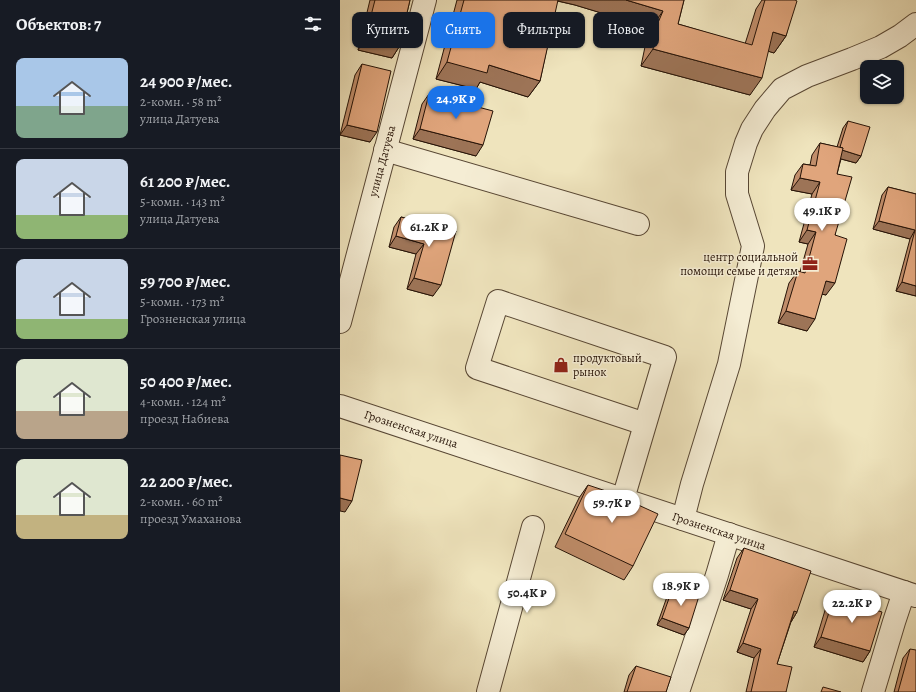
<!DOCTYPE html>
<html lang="ru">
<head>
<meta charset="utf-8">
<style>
  body { margin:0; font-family:Alegreya,serif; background:#242831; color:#f1f3f6; height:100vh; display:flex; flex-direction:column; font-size:15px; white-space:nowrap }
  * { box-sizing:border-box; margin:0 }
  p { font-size:13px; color:#9ea1a6 }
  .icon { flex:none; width:22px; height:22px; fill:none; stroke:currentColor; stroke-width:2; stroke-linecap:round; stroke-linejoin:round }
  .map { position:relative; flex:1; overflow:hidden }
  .panel { display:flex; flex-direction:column; background:#171b24; width:340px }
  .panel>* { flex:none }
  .guide { position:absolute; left:12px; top:12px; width:380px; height:36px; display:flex; gap:8px }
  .fabs { position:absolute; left:520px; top:60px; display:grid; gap:8px }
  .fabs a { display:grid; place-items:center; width:44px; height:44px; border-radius:8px; background:#171b24; box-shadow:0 1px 3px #0004; font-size:20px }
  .price { position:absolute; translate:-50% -34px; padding:0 9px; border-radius:14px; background:#fff; color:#222; font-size:13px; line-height:26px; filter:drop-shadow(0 1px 2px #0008) }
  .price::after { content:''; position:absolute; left:50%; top:24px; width:12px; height:9px; margin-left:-6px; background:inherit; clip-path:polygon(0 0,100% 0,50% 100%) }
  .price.active { background:#1a73e8; color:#fff }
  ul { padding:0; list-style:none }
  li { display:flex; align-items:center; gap:12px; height:100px; padding:0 16px }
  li+li { border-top:1px solid #363941 }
  li span { display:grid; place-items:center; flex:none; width:112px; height:80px; border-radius:8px; color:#555 }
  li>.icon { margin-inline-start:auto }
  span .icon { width:48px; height:48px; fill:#fffc; stroke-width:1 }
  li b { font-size:17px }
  h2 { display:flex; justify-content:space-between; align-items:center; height:48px; padding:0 16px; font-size:17px }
  .chip { padding:0 14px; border-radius:8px; background:#171b24; box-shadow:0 1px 3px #0004; font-size:14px; line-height:36px }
  .chip.active { background:#1a73e8; color:#fff }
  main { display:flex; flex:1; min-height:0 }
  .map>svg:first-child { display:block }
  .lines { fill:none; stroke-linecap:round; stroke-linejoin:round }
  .minor-casing { stroke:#584734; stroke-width:24 }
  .minor { stroke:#f5edd4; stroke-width:22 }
  .wall { fill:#c18e6b; stroke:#261307 }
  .shaded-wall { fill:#9d7457; stroke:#261307 }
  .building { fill:#e0a57c; stroke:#261307 }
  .labels { text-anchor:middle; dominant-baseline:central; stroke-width:3; stroke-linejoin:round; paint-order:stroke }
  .street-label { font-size:12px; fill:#261307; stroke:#f5edd4 }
  .poi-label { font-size:12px; fill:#261307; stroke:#f5edd4; text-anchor:end }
</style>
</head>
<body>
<main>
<section class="panel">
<h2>Объектов: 7<svg class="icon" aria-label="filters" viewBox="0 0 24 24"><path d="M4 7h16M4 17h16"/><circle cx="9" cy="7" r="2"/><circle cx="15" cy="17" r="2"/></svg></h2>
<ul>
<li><span style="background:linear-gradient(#a9c7e8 60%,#7fa58c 0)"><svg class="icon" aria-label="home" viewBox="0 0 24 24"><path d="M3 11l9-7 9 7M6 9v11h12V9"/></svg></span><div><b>24 900 ₽/мес.</b><p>2-комн. · 58 m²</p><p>улица Датуева</p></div></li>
<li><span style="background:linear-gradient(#c9d6e8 70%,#8fb573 0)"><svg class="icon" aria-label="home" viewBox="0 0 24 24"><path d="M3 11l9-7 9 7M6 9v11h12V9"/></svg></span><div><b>61 200 ₽/мес.</b><p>5-комн. · 143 m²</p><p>улица Датуева</p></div></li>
<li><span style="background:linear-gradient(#c9d6e8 75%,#8fb573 0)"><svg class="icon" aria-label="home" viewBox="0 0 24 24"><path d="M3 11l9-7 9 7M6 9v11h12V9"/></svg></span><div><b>59 700 ₽/мес.</b><p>5-комн. · 173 m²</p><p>Грозненская улица</p></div></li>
<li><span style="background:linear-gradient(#dfe7d0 65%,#b9a48a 0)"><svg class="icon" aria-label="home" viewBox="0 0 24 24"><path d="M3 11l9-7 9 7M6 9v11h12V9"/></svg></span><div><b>50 400 ₽/мес.</b><p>4-комн. · 124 m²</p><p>проезд Набиева</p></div></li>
<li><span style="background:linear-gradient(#dfe7d0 70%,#c2b280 0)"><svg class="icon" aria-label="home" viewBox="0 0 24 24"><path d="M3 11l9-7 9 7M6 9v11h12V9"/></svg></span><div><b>22 200 ₽/мес.</b><p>2-комн. · 60 m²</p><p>проезд Умаханова</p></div></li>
</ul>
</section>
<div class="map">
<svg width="576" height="692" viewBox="0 0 576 692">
  <rect width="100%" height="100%" fill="#efe4bd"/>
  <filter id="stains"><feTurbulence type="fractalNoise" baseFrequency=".005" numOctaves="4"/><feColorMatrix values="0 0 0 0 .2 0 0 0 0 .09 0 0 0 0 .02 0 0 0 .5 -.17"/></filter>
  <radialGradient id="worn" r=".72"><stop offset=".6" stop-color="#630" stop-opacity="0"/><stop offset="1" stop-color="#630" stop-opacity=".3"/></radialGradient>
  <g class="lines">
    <defs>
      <g id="minor">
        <path d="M45,150L298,224"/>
        <path d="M0,322L85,0"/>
        <path d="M0,406L576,596"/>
        <path d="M283,499L325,357L158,301L137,368L305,424"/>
        <path d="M343,519L352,484L389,364L413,246L397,194V172L406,143L412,129L425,109L442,89L467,76L512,59L541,47L560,36L576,24"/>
        <path d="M148,692L193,527"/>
        <path d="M338,692L377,575L389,534"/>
        <path d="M533,692L554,622L564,592"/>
      </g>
    </defs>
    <use href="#minor" class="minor-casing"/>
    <use href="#minor" class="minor"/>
  </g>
  <g class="wall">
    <path d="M30,0H70L59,47L52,58L18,50Z"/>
    <path d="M117,0H344L338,24L405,44L416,9L422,0H455L446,36L434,53L428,51L410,95L301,66L306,42L311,28L235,5L217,1L200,81L188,97L140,82L136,89L96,79Z"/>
    <path d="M22,64L30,142L0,135L15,75Z"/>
    <path d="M89,94L136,156L73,139L82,104Z"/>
    <path d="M508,121L521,156L516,163L501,159L497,174L495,235L486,295L482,294L467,331L438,323L449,283L458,271L460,272L468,244L459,242L472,194L451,190L455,175L463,164L470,165L472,155L480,143L497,147L503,128Z"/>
    <path d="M548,187L576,194V296L556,291L570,239L533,229L542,195Z"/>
    <path d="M61,217L116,231L93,296L67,289L76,254L49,247L54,227Z"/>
    <path d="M248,485L293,566L284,580L215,547L239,498Z"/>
    <path d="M404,548L457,612L451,622L437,664L446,692H406L414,658L397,652L411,609L383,600L397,558Z"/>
    <path d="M333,587L349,628L344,635L317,625L328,594Z"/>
    <path d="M494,597L530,651L523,662L474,647L486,607Z"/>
    <path d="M570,649L576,692H554L563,658Z"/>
    <path d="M296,666L326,692H284L289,675Z"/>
  </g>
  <g class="shaded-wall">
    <path d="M214,0H286L323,11L311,28L235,5Z"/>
    <path d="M433,32L446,36L434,53L421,49Z"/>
    <path d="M25,39L59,47L52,58L18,50Z"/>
    <path d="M313,49L422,78L410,95L301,66Z"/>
    <path d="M107,62L149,65L200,81L188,97L140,82L136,89L96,79Z"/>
    <path d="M7,125L37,132L30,142L0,135Z"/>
    <path d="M80,129L143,145L136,156L73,139Z"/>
    <path d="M499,149L521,156L516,163L494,157Z"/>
    <path d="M460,178L480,182L472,194L451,190Z"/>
    <path d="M539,221L575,230L570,239L533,229Z"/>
    <path d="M467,230L476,232L468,244L459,242Z"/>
    <path d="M56,236L84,244L76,254L49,247Z"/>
    <path d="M74,278L101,285L93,296L67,289Z"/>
    <path d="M486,281L495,283L486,295L477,293Z"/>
    <path d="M562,282L576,286V296L556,291Z"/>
    <path d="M446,311L475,319L467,331L438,323Z"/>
    <path d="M0,498L12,501L5,512L0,511Z"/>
    <path d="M390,590L418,599L411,609L383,600Z"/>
    <path d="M454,611L457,612L451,622Z"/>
    <path d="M322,618L349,628L344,635L317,625Z"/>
    <path d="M481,637L530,651L523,662L474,647Z"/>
    <path d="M403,643L421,649L414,658L397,652Z"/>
  </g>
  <g class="building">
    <path d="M35,0H70L59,47L25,39Z"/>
    <path d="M124,0H218L200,81L149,65L147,73L107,62Z"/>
    <path d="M286,0H344L338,24L412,45L425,0H455L457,1L446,36L433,32L422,78L313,49L317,25L323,11Z"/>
    <path d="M22,64L51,71L37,132L7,125Z"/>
    <path d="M89,94L153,111L143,145L80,129Z"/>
    <path d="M508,121L530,127L521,156L502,150L503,148L500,147Z"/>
    <path d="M480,143L503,148L497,174L512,177L495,235L507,239L495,283L486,281L475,319L446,311L458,271L465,273L476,232L467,230L480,182L460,178L463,164L476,166Z"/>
    <path d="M548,187L576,194V286L562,282L575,230L539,221Z"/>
    <path d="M61,217L116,231L101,285L74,278L84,244L56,236Z"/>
    <path d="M0,455L22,460L12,501L0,498Z"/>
    <path d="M248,485L272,493L318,514L293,566L225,534Z"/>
    <path d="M404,548L471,571L457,612L454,611L437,664L452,667L446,692H411L421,649L403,643L418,599L390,590Z"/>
    <path d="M333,587L359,596L349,628L322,618Z"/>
    <path d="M494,597L542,612L530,651L481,637Z"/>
    <path d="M570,649L576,650V692H558Z"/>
    <path d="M296,666L331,677L326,692H287Z"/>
    <path d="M483,687L501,692H481Z"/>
  </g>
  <defs>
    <symbol id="office-bare" viewBox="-9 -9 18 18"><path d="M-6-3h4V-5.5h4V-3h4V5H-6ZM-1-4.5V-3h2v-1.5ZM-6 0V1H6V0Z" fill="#8f2418" stroke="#f5edd4" stroke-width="2.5" paint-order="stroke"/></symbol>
    <symbol id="shop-bare" viewBox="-9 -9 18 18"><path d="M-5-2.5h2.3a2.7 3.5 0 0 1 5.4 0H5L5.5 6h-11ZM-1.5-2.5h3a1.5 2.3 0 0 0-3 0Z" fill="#8f2418" stroke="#f5edd4" stroke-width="2.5" paint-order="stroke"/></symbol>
  </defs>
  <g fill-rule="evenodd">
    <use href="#office-bare" x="459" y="253" width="22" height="22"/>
    <use href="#shop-bare" x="210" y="354" width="22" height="22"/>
  </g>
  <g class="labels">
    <g class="street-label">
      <text transform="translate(42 161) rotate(-75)">улица Датуева</text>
      <text transform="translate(71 429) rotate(18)">Грозненская улица</text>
      <text transform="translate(379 531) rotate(18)">Грозненская улица</text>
    </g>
    <g class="poi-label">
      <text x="458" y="257">центр социальной<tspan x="458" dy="14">помощи семье и детям</tspan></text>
      <text x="233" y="358" text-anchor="start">продуктовый<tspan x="233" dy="14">рынок</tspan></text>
    </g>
  </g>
  <rect width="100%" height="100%" filter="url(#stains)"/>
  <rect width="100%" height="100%" fill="url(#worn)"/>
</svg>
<div class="fabs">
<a><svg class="icon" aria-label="layers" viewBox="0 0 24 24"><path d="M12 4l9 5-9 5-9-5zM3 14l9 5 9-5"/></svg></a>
</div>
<b class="price active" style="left:116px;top:120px">24.9K ₽</b>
<b class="price" style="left:482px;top:232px">49.1K ₽</b>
<b class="price" style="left:89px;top:248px">61.2K ₽</b>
<b class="price" style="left:272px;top:524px">59.7K ₽</b>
<b class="price" style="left:341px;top:607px">18.9K ₽</b>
<b class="price" style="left:187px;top:614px">50.4K ₽</b>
<b class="price" style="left:512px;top:624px">22.2K ₽</b>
<div class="guide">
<a class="chip">Купить</a>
<a class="chip active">Снять</a>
<a class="chip">Фильтры</a>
<a class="chip">Новое</a>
</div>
</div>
</main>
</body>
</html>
